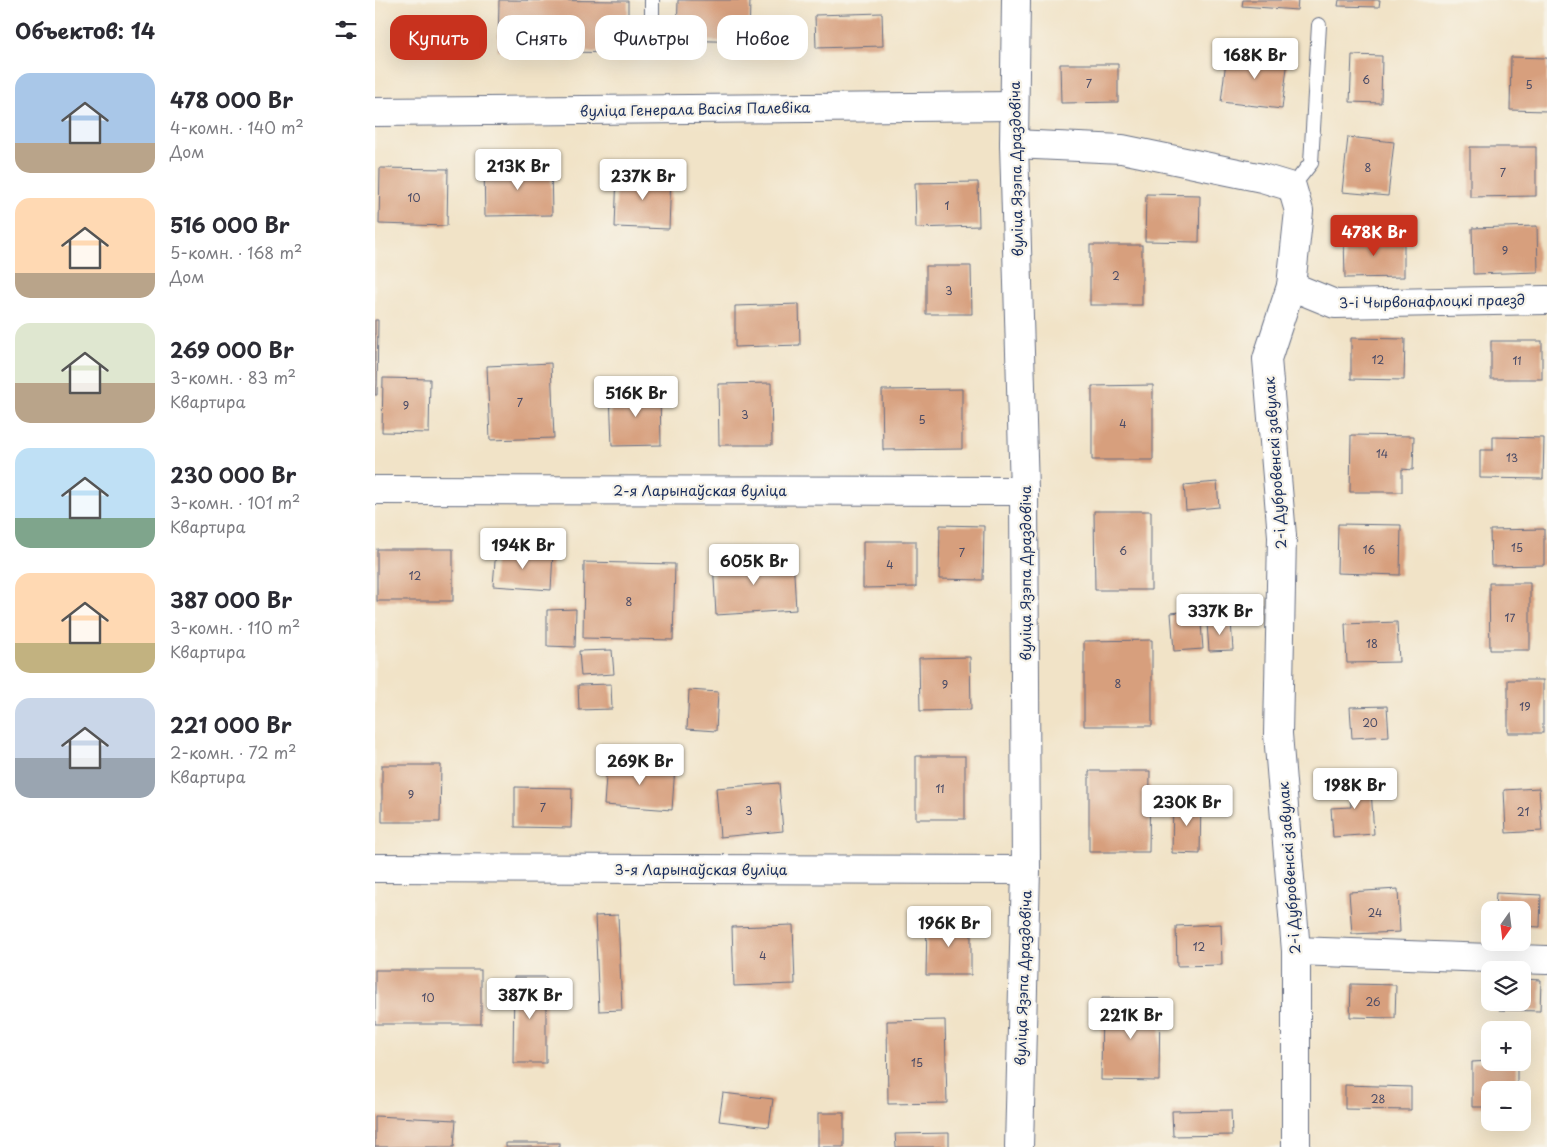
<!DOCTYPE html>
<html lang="ru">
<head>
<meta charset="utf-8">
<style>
  body { margin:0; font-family:"Playpen Sans",sans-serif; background:#f7f7f7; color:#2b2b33; height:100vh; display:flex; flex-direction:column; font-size:19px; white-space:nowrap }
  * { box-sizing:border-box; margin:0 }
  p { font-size:16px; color:#7c7c81 }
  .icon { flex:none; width:28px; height:28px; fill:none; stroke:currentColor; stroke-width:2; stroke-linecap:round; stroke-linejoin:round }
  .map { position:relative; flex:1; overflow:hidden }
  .side { display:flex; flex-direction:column; background:#fff; width:375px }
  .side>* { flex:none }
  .top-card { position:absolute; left:15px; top:15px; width:475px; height:45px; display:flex; gap:10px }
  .needle { width:32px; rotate:194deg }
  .fabs { position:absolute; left:1106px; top:901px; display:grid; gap:10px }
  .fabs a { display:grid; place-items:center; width:50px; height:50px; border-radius:10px; background:#fff; box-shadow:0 5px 20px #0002; font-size:25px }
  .price { position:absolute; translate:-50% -42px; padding:0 11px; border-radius:5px; background:#fff; color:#222; font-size:16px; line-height:32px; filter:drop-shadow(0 1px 2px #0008) }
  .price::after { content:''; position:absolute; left:50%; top:30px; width:15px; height:11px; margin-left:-8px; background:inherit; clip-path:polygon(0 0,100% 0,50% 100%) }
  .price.selected { background:#c8321e; color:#fff }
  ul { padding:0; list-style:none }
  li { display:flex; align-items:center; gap:15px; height:125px; padding:0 15px }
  li span { display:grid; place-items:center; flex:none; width:140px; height:100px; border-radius:15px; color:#555 }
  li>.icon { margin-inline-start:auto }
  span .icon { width:60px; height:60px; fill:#fffc; stroke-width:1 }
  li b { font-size:21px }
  h2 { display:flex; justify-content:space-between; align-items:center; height:60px; padding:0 15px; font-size:21px }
  .chip { padding:0 18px; border-radius:15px; background:#fff; box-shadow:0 5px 20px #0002; font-size:18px; line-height:45px }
  .chip.selected { background:#c8321e; color:#fff }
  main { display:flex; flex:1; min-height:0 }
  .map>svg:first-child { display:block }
  .building { fill:#d79f7d }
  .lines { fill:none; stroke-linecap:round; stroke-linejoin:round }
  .service-casing { stroke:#666e83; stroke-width:16 }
  .minor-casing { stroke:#666e83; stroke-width:30 }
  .service { stroke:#fff; stroke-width:14 }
  .minor { stroke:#fff; stroke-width:28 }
  .labels { text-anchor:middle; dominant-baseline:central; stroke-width:4.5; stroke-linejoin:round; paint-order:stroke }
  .number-label { font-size:11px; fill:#4a4b66 }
  .street-label { font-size:14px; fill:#1b2f5e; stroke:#f7f3e8 }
</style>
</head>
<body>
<main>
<section class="side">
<h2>Объектов: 14<svg class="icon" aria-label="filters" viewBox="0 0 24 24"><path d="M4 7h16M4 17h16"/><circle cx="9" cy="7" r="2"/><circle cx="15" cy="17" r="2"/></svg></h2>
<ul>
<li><span style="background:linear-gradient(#a9c7e8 70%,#b9a48a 0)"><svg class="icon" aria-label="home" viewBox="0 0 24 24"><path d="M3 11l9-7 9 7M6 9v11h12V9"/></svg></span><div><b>478 000 Br</b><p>4-комн. · 140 m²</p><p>Дом</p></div></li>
<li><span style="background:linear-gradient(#ffd9b3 75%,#b9a48a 0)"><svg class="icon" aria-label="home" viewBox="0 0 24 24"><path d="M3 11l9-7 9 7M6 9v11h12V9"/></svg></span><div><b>516 000 Br</b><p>5-комн. · 168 m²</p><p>Дом</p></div></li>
<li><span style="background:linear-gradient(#dfe7d0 60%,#b9a48a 0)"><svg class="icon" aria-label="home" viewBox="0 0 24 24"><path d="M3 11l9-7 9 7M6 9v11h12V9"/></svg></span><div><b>269 000 Br</b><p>3-комн. · 83 m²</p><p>Квартира</p></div></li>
<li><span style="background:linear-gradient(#bfe0f5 70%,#7fa58c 0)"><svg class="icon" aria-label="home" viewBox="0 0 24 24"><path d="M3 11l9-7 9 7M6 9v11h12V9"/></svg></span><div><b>230 000 Br</b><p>3-комн. · 101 m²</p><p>Квартира</p></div></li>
<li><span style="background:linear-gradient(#ffd9b3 70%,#c2b280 0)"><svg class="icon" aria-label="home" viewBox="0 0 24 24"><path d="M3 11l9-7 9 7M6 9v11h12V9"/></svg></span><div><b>387 000 Br</b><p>3-комн. · 110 m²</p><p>Квартира</p></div></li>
<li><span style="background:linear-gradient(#c9d6e8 60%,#9aa5b1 0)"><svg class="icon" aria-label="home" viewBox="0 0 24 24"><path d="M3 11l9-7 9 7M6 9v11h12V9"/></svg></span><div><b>221 000 Br</b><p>2-комн. · 72 m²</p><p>Квартира</p></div></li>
</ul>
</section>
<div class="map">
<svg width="1172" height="1147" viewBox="0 0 1172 1147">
  <rect width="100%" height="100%" fill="#f7f3e8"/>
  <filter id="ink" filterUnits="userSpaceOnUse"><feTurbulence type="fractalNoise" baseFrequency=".02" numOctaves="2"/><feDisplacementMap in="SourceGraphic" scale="10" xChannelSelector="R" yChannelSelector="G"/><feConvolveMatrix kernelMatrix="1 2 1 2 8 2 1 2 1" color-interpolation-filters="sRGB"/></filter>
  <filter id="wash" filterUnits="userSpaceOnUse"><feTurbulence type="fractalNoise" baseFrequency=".0096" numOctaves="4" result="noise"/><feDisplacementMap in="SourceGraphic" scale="20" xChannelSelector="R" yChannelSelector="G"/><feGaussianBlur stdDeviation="1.12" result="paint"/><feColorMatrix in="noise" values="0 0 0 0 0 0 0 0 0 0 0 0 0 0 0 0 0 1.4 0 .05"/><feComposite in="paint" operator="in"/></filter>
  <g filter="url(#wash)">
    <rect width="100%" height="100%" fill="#f1e3c7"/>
    <g id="blocks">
      <g class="building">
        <path d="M124,0L253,1V53L123,51Z"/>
        <path d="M303,0H375L374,42L302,40Z"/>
        <path d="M868,0H923L922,10L867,6Z"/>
        <path d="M964,0H1005L1004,7L963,6Z"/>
        <path d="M507,13L508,46L441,48L440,15Z"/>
        <path d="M852,52L913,59L907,109L846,102Z"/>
        <path d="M977,55L1007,56L1006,103L975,102Z"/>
        <path d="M1136,57L1172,58V111L1135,110Z"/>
        <path d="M685,64H743V102L686,103Z"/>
        <path d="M973,137L1019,142L1013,196L967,192Z"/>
        <path d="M1095,147H1161V196L1095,197Z"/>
        <path d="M176,166L177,215L110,216L109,167Z"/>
        <path d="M5,168L73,169L72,226L4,224Z"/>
        <path d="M242,172L296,175L294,229L240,227Z"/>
        <path d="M603,182L604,226L541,228L540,183Z"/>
        <path d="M771,194L825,195L824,242L770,241Z"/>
        <path d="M1162,226L1163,272L1098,274L1097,228Z"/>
        <path d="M969,236H1029V277L970,278Z"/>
        <rect x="715" y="245" width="52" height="60"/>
        <path d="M551,266H596L597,314H551Z"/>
        <path d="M424,304L425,345L360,347V306Z"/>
        <path d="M0,320H3L2,395H0Z"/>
        <path d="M976,338L1030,339L1029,380L976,379Z"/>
        <rect x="1116" y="341" width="51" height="38"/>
        <path d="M176,363L179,438L115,440L112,366Z"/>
        <path d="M8,378L55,379L54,433L7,432Z"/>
        <path d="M396,383L397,445H344L343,384Z"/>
        <path d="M778,385V460H717V386Z"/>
        <path d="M587,389V449L508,450L507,390Z"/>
        <path d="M285,390L286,445L237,446L235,392Z"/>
        <path d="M976,435L1039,436L1038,470L1027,469V492H975Z"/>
        <path d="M1118,437L1169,438L1168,479L1105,478V450H1118Z"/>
        <path d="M842,482L844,507L811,510L809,485Z"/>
        <path d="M719,511H776V590H720Z"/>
        <path d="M963,524L1026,525L1025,575L962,573Z"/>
        <path d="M565,525L609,526L608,580L564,579Z"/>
        <path d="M1169,529V565L1116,566L1115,530Z"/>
        <path d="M488,541H541V587L488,588Z"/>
        <rect x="2" y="549" width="76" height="52"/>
        <path d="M121,549L178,553L176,590L118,586Z"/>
        <path d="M418,556L421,610L341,615L338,561Z"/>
        <path d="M209,562L300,564L298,640L208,638Z"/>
        <path d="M1114,583H1155V650H1115Z"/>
        <path d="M201,609L200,647L172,646V610Z"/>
        <path d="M825,610L828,649L799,651L796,613Z"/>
        <path d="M856,621L858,650L834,651L832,623Z"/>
        <path d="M1022,622L1024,662L972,663L970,624Z"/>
        <path d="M777,640V726H709V641Z"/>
        <path d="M237,650L239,674L206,676L204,651Z"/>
        <path d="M595,657L596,710L545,711L544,658Z"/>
        <rect x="1133" y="680" width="35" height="53"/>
        <path d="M236,684L237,709L204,710L203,685Z"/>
        <path d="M314,690L343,692L341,731L312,729Z"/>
        <path d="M1012,706L1014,736L977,738L975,707Z"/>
        <rect x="541" y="756" width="49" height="63"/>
        <path d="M232,762L300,766L297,810L229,805Z"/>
        <path d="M7,765H66L65,822H7Z"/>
        <path d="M714,771H775L774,852H714Z"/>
        <path d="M995,775L999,834L958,837L956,808L976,807L974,776Z"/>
        <path d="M404,783L408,831L345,837L341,788Z"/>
        <path d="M140,787L197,788L196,828L140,827Z"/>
        <path d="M1164,788L1167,831L1131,833L1129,790Z"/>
        <path d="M798,799L826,800L825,854L797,853Z"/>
        <path d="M1023,889L1025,932L977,934L974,892Z"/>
        <path d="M1121,893L1166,895L1165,927L1148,926V910H1120Z"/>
        <path d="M243,915L247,1010L224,1011L220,916Z"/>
        <path d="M552,920L596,921V975H551Z"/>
        <path d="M846,924L847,965L802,966L801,926Z"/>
        <path d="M418,925L420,984L359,986L357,927Z"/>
        <rect x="0" y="970" width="106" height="54"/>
        <path d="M139,977H171V1063H138Z"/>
        <path d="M1148,979L1166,980L1165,1011L1124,1010V1002H1148Z"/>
        <path d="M976,984L1021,985L1020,1018L975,1017Z"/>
        <path d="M727,998L785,999L784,1081L726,1080Z"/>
        <path d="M570,1020L572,1103L513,1104L512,1021Z"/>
        <path d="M1115,1061L1142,1062V1090H1115V1107H1097V1062Z"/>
        <path d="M970,1085L1036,1087V1110L970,1109Z"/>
        <path d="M348,1093L398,1099L394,1127L344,1121Z"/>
        <path d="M856,1110L857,1135L798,1136L797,1111Z"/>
        <rect x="443" y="1113" width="26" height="34"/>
        <path d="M0,1116L81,1120L79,1147H0Z"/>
        <path d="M574,1133V1147H521L520,1134Z"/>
        <rect x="131" y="1143" width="54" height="4"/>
      </g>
    </g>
  </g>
  <g filter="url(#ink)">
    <use href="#blocks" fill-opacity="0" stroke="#666e83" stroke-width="1"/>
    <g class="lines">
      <defs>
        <g id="service">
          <path d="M277,29V0"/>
          <path d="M917,187L936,163L944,25"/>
        </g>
        <g id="minor">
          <path d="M641,0L639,144L649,491L651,870L644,1147"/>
          <path d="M0,112L639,106"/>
          <path d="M639,144L747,149L887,178L917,187L924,211L916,286L892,359L907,536L903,734L921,951V1147"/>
          <path d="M916,286L960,304L1172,300"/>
          <path d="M0,490L649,491"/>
          <path d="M0,868L651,870"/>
          <path d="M921,951L1172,960"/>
        </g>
      </defs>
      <use href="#service" class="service-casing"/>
      <use href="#minor" class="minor-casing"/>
      <use href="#service" class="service"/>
      <use href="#minor" class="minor"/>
    </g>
  </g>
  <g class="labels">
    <g class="number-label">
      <text x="991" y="79">6</text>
      <text x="714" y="83">7</text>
      <text x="1154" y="84">5</text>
      <text x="993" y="167">8</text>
      <text x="1128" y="172">7</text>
      <text x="39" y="197">10</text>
      <text x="572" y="205">1</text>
      <text x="1130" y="250">9</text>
      <text x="741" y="275">2</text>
      <text x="574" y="290">3</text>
      <text x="1003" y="359">12</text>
      <text x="1142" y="360">11</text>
      <text x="145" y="402">7</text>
      <text x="31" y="405">9</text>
      <text x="370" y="414">3</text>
      <text x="547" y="419">5</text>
      <text x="748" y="423">4</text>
      <text x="1007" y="453">14</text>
      <text x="1137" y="457">13</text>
      <text x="1142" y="547">15</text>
      <text x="994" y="549">16</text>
      <text x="748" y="550">6</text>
      <text x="587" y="552">7</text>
      <text x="515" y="564">4</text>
      <text x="40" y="575">12</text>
      <text x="254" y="601">8</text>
      <text x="1135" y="617">17</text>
      <text x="997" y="643">18</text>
      <text x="743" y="683">8</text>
      <text x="570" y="684">9</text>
      <text x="1150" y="706">19</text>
      <text x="995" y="722">20</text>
      <text x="565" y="788">11</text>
      <text x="36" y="794">9</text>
      <text x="168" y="807">7</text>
      <text x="374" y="810">3</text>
      <text x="1148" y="811">21</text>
      <text x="1000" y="912">24</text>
      <text x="824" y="946">12</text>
      <text x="388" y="955">4</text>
      <text x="53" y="997">10</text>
      <text x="998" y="1001">26</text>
      <text x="542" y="1062">15</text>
      <text x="1003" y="1098">28</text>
    </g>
    <g class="street-label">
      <text transform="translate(320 109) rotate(-1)">вуліца Генерала Васіля Палевіка</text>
      <text transform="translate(641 169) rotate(-91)">вуліца Язэпа Драздовіча</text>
      <text transform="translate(1057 301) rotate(-1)">3-і Чырвонафлоцкі праезд</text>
      <text transform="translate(900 463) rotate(-94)">2-і Дубровенскі завулак</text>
      <text x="325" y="490">2-я Ларынаўская вуліца</text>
      <text transform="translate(650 573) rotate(-90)">вуліца Язэпа Драздовіча</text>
      <text transform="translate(914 868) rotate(-94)">2-і Дубровенскі завулак</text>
      <text x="326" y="869">3-я Ларынаўская вуліца</text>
      <text transform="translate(648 978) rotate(-88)">вуліца Язэпа Драздовіча</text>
    </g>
  </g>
</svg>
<div class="fabs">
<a><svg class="needle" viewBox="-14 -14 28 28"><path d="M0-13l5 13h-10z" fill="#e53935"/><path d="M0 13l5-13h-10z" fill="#7c7c81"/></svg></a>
<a><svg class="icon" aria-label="layers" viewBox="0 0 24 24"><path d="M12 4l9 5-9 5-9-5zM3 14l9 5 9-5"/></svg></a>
<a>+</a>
<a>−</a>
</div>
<b class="price" style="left:880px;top:80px">168K Br</b>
<b class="price" style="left:143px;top:191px">213K Br</b>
<b class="price" style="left:268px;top:201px">237K Br</b>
<b class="price selected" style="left:999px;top:257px">478K Br</b>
<b class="price" style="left:261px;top:418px">516K Br</b>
<b class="price" style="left:148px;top:570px">194K Br</b>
<b class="price" style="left:379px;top:586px">605K Br</b>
<b class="price" style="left:845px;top:636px">337K Br</b>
<b class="price" style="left:265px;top:786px">269K Br</b>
<b class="price" style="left:980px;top:810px">198K Br</b>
<b class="price" style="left:812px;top:827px">230K Br</b>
<b class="price" style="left:574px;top:948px">196K Br</b>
<b class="price" style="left:155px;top:1020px">387K Br</b>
<b class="price" style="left:756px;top:1040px">221K Br</b>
<div class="top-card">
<a class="chip selected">Купить</a>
<a class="chip">Снять</a>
<a class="chip">Фильтры</a>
<a class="chip">Новое</a>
</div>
</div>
</main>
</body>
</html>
